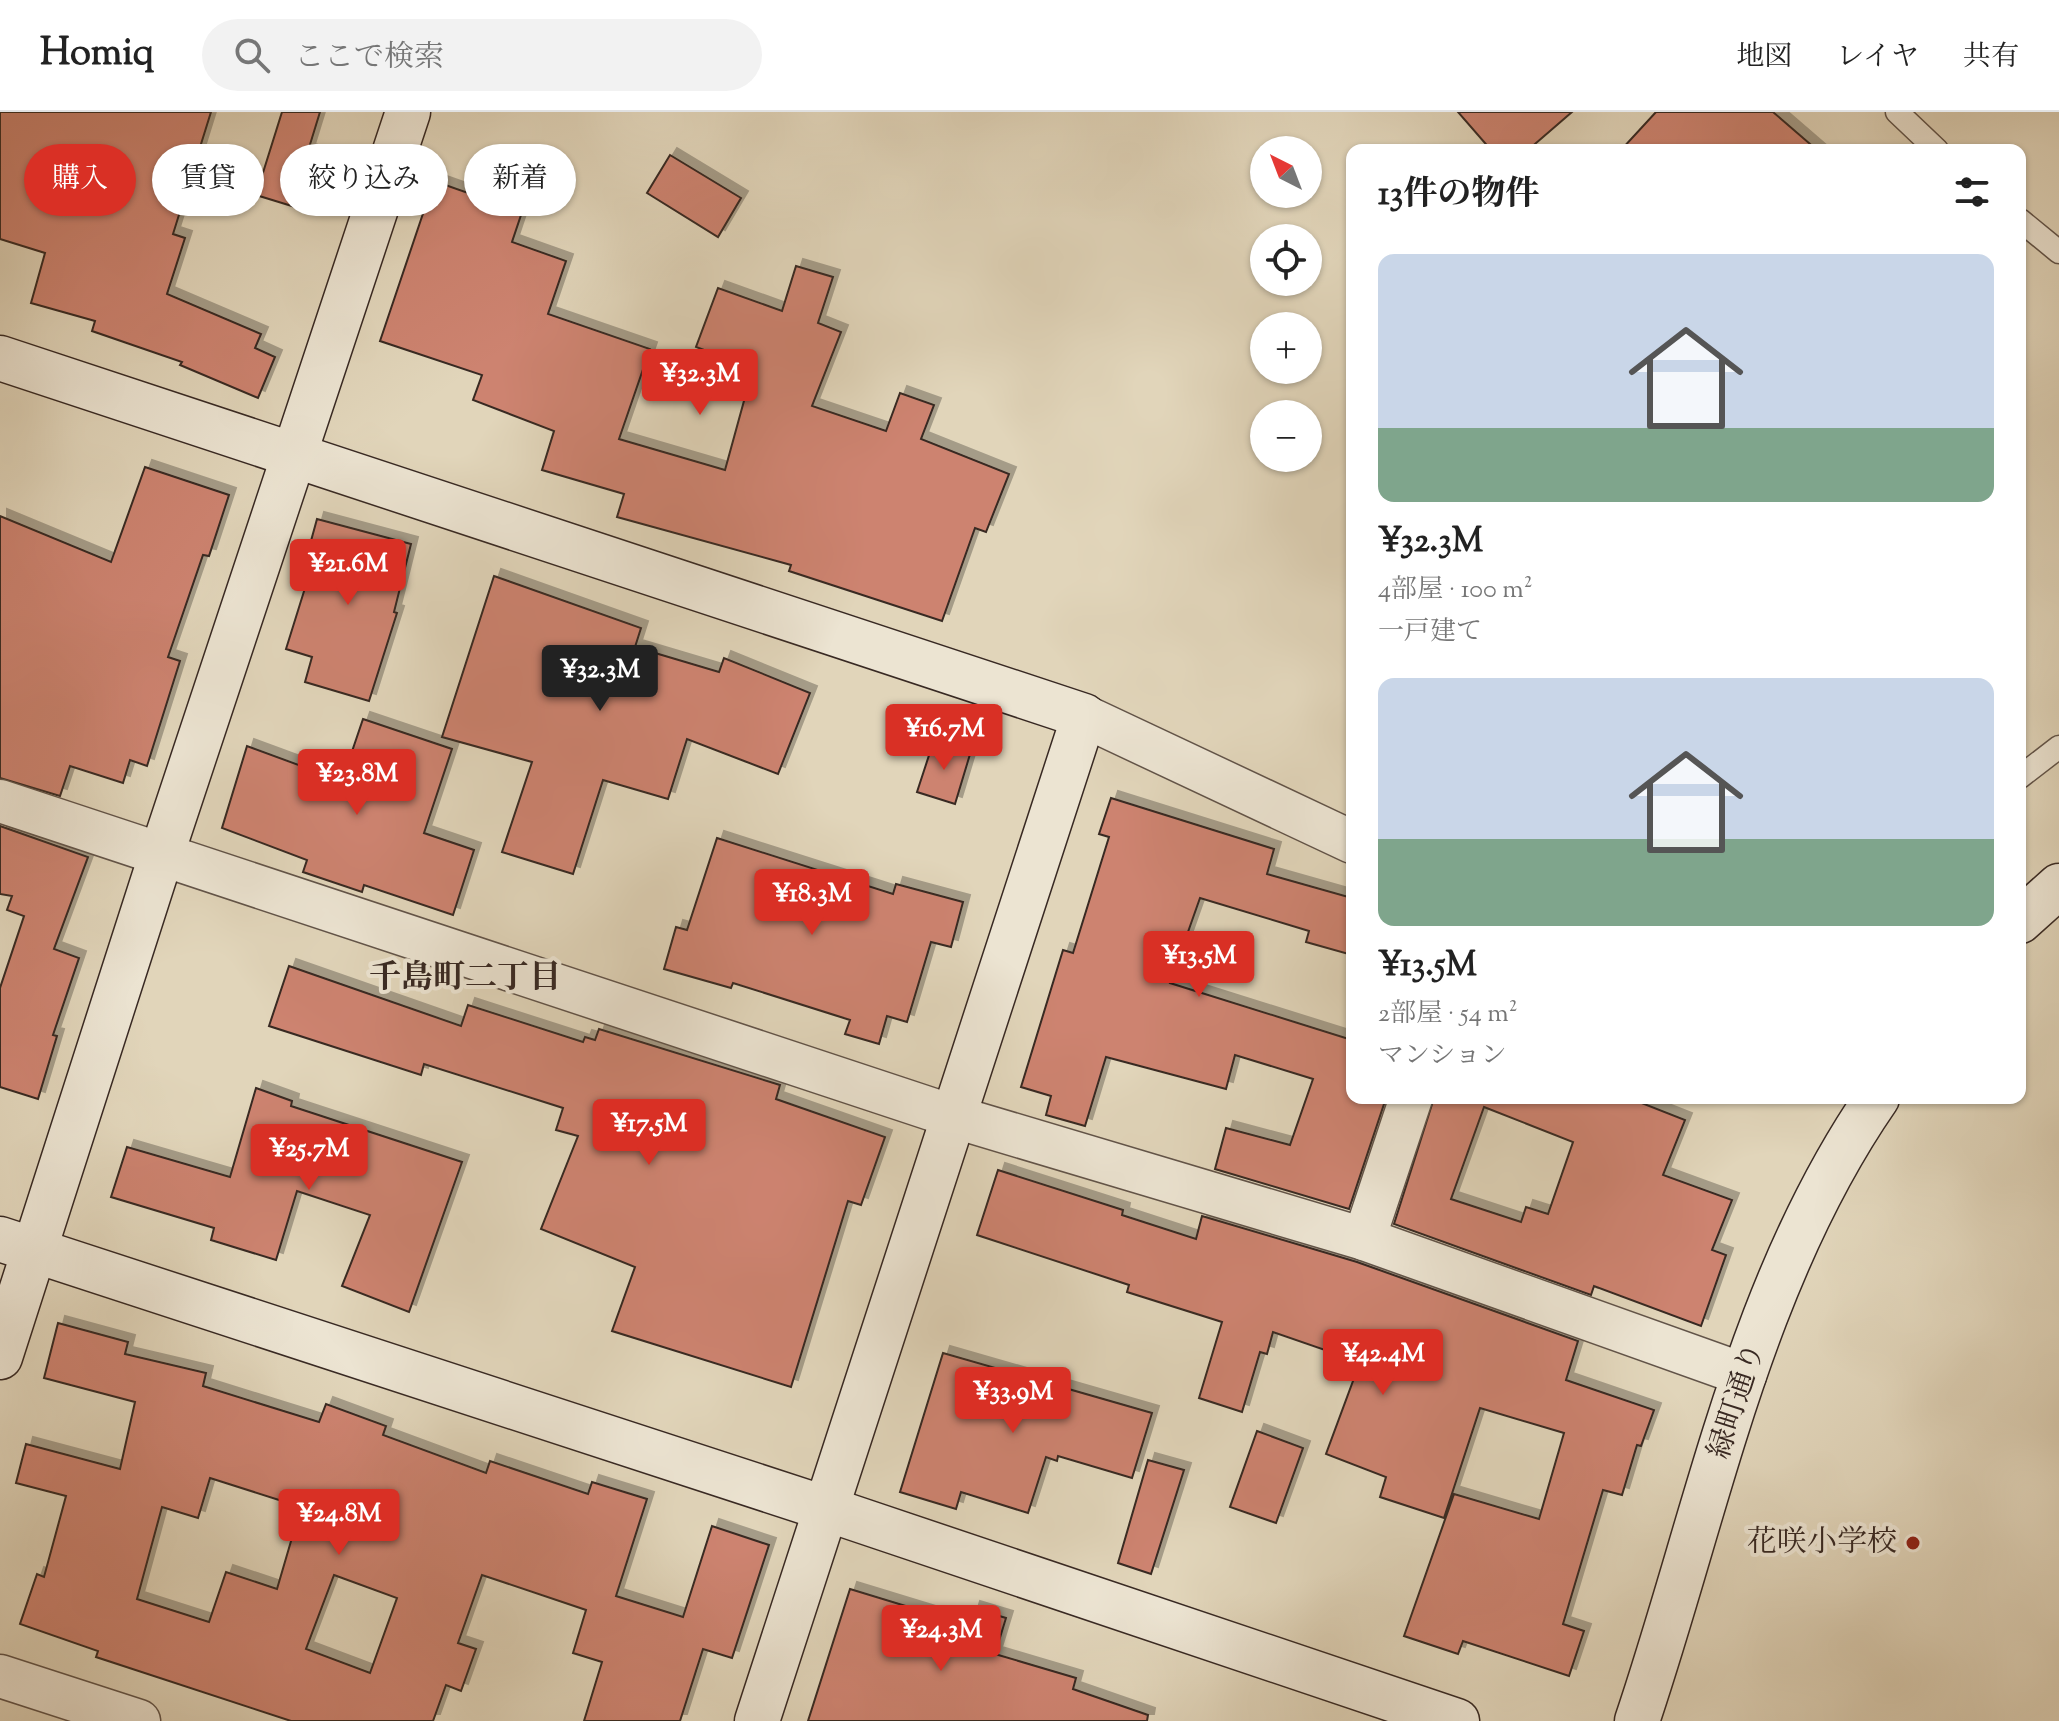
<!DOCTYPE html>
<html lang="ja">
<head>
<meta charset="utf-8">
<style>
  body { margin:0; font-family:"Sorts Mill Goudy","Noto Serif JP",serif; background:#f2f2f2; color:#222; height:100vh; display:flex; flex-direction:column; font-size:30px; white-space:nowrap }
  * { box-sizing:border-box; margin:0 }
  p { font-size:26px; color:#767676 }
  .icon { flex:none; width:44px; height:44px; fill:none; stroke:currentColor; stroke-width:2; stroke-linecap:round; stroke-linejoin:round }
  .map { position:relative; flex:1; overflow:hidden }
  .sheet { position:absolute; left:1346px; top:32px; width:680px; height:960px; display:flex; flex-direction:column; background:#fff; border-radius:16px; box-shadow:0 2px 6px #0004 }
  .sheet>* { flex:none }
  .guide { position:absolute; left:24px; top:32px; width:760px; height:72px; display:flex; gap:16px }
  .needle { width:52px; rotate:318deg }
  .tools { position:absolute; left:1250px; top:24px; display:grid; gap:16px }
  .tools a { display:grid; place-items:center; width:72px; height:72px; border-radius:50%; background:#fff; box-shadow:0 2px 6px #0004; font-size:40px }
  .price { position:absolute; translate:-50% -68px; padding:0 18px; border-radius:8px; background:#d93025; color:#fff; font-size:26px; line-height:52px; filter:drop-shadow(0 2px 4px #0008) }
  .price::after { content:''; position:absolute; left:50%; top:48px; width:24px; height:18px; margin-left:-12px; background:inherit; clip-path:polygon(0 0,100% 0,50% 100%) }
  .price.selected { background:#222; color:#fff }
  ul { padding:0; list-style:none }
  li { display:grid; align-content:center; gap:16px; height:424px; padding:0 32px }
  li span { display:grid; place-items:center; height:248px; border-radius:16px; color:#555 }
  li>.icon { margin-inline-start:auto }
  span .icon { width:144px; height:144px; fill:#fffc; stroke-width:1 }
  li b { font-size:34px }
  h2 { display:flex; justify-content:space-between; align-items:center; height:96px; padding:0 32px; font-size:34px }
  .tag { padding:0 28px; border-radius:36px; background:#fff; box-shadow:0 2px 6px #0004; font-size:28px; line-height:72px }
  .tag.selected { background:#d93025; color:#fff }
  header { display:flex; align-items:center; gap:48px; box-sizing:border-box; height:112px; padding:0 40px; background:#fff; border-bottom:2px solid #e0e0e0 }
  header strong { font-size:38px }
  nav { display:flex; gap:44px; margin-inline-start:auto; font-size:28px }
  .search { width:560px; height:72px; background:#f2f2f2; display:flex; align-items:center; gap:20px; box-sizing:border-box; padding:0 28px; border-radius:44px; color:#767676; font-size:30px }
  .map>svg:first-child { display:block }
  .building { fill:#cd836f; stroke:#382923; stroke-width:2; fill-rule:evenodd; filter:url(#shadow) }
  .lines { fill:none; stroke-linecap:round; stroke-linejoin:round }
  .lane-casing { stroke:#625449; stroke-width:25 }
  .street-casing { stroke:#625449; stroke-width:45 }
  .secondary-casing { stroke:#382923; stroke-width:47 }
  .lane { stroke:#ece4d2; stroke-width:22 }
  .street { stroke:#ece4d2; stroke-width:42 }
  .secondary { stroke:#ece4d2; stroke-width:44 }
  .poi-dot { fill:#8f2418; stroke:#ece4d2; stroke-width:3 }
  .labels { text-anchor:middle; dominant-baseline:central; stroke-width:8; stroke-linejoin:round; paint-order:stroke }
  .street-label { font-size:30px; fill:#382923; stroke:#ece4d2 }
  .poi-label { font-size:30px; fill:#382923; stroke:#ece4d2; text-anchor:end }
  .neighbourhood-label { font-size:32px; font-weight:bold; fill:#382923; stroke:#ece4d2 }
</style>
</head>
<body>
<header>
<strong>Homiq</strong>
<div class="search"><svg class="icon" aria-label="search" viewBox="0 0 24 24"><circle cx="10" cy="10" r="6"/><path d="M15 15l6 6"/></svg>ここで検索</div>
<nav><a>地図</a><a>レイヤ</a><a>共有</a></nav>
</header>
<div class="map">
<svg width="2059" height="1609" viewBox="0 0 2059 1609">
  <defs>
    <filter id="shadow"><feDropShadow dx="7" dy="-7" stdDeviation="0" flood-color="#0004"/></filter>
  </defs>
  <rect width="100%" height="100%" fill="#e1d5ba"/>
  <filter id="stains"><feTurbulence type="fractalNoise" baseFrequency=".0025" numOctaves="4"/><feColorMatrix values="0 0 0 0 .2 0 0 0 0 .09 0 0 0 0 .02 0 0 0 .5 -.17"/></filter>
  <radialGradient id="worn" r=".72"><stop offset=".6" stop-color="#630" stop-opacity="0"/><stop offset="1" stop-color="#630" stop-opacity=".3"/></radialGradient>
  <g class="building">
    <path d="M0,0H211L173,122L185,126L167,182L261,222L255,236L275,245L258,286L180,253L182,250L92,219L95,209L31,191L45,141L0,127Z"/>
    <path d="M282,0H320L308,39L314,41L295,95L256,83Z"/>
    <path d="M1458,0H1572L1528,38H1491Z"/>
    <path d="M1656,0H1773L1817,38H1621Z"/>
    <path d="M670,43L741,86L718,125L647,81Z"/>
    <path d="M434,69L522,100L512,130L566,149L548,202L650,237L619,327L725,358L753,256L696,235L718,176L782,199L796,154L833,165L818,211L841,220L812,294L886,319L900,281L934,293L921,327L1009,362L986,420L975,416L942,509L789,459L791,453L617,405L624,382L542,358L554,319L473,288L482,263L380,229Z"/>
    <path d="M145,355L229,383L209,444L203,443L168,545L180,549L147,654L130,648L123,671L70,654L60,684L0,666V404L111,450Z"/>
    <path d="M317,407L411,432L394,500L397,501L369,589L305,570L312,545L286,537L310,460L303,458Z"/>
    <path d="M494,464L641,516L635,535L719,560L724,546L810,581L778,662L687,627L668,687L603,668L573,762L502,740L532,650L442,625Z"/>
    <path d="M363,607L452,637L424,721L474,738L453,803L364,773L362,780L303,760L307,748L222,716L247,634L342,669Z"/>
    <path d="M934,628L971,639L955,692L917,680Z"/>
    <path d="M1111,686L1274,737L1267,762L1352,786V843L1306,830L1309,819L1200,786L1170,871L1352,928V986H1386L1349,1097L1215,1057L1226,1016L1290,1033L1313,967L1235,943L1226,977L1106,945L1085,1014L1046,1003L1051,984L1021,975L1063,838L1073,841L1109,725L1099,722Z"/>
    <path d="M0,714L88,745L54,837L79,846L53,923L57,924L38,987L0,975V876L24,804L7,798L12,784L0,782Z"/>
    <path d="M717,726L893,782L896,772L963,790L951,835L931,830L907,910L887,904L879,932L845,922L850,908L733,871L731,876L664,857L676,815L687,818Z"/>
    <path d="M289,854L461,914L468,893L583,930L585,925L595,928L599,917L780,973L776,987L885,1025L861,1093L848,1089L791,1275L612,1219L635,1155L541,1117L578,1024L556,1018L563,996L424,952L421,963L269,914Z"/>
    <path d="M256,976L292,989L291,994L462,1050L409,1200L342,1174L370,1103L297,1079L276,1148L211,1128L214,1116L111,1085L127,1035L230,1065Z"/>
    <path d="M1434,986H1629L1685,1008L1663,1063L1732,1088L1712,1138L1726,1143L1701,1214L1594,1174L1591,1183L1394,1112ZM1484,995L1573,1030L1548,1102L1526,1095L1521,1110L1451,1087Z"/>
    <path d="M998,1058L1123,1098L1122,1103L1196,1127L1202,1104L1357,1150L1578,1229L1566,1268L1654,1298L1641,1334L1637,1333L1622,1383L1603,1378L1563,1512L1584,1519L1569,1564L1463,1529L1458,1542L1404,1524L1454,1382L1539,1407L1564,1321L1480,1296L1444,1406L1380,1385L1386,1365L1326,1342L1360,1250L1273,1220L1267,1242L1260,1240L1242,1300L1199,1286L1222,1210L1127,1180L1129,1173L977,1123Z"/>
    <path d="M58,1211L128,1230L125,1242L206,1261L203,1274L319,1310L326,1292L386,1314L383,1323L486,1361L490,1349L588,1382L592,1370L647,1387L616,1484L683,1505L712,1414L769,1433L732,1546L703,1537L680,1609H584L602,1550L573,1541L586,1498L482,1463L458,1531L476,1537L461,1579L446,1573L433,1609H291L96,1545L98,1539L20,1512L37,1462L44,1465L66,1384L16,1371L26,1332L120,1357L135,1290L44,1266ZM210,1366L301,1395L277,1477L226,1460L209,1510L137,1487L162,1395L198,1406ZM334,1463L397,1486L370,1561L306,1537Z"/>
    <path d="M943,1241L1152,1301L1132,1366L1058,1344L1057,1349L1046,1345L1028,1401L961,1380L956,1397L900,1380Z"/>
    <path d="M1257,1319L1303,1336L1276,1411L1230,1395Z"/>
    <path d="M1148,1348L1184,1358L1151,1462L1118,1451Z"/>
    <path d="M850,1477L968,1513L973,1496L1006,1506L995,1542L1076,1566L1073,1577L1148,1603L1147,1609H808Z"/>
  </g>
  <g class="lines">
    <defs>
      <g id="lane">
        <path d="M1897,0L1937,38"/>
        <path d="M2020,108L2059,140"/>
        <path d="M2020,665L2059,635"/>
      </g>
      <g id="street">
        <path d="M1084,604L1352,730"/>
        <path d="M0,689L955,1005L1364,1127L1745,1263"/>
        <path d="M1364,1127L1411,986"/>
        <path d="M0,1564L139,1609"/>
      </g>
      <g id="secondary">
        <path d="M0,246L1084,604L757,1609"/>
        <path d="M2020,809L2059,774"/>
        <path d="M0,1127L827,1397L1457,1609"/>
        <path d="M0,1245L162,741L408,0"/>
        <path d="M1637,1609C1708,1399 1749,1171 1877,986"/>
      </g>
    </defs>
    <use href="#lane" class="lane-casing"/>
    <use href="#street" class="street-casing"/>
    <use href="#secondary" class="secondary-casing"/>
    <use href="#lane" class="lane"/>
    <use href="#street" class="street"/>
    <use href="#secondary" class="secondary"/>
  </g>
  <circle class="poi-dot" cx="1913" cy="1431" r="8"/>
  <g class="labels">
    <g class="street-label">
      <text transform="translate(1738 1289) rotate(-72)">緑町通り</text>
    </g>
    <g class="poi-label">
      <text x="1897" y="1431">花咲小学校</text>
    </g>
    <g class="neighbourhood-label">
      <text x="465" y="867">千島町二丁目</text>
    </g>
  </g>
  <rect width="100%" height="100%" filter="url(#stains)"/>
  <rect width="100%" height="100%" fill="url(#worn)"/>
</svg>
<div class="tools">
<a><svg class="needle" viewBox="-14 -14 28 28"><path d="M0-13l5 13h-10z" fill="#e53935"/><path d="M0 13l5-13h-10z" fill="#767676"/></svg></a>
<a><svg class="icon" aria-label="locate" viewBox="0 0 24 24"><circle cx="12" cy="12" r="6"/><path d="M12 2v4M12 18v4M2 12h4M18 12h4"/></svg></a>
<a>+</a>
<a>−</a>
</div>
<b class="price" style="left:700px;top:305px">¥32.3M</b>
<b class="price" style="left:348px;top:495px">¥21.6M</b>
<b class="price selected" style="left:600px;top:601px">¥32.3M</b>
<b class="price" style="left:944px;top:660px">¥16.7M</b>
<b class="price" style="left:357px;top:705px">¥23.8M</b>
<b class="price" style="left:812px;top:825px">¥18.3M</b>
<b class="price" style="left:1199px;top:887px">¥13.5M</b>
<b class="price" style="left:649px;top:1055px">¥17.5M</b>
<b class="price" style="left:309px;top:1080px">¥25.7M</b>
<b class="price" style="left:1383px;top:1285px">¥42.4M</b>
<b class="price" style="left:1013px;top:1323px">¥33.9M</b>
<b class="price" style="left:339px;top:1445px">¥24.8M</b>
<b class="price" style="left:941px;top:1561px">¥24.3M</b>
<div class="guide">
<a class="tag selected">購入</a>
<a class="tag">賃貸</a>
<a class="tag">絞り込み</a>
<a class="tag">新着</a>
</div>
<section class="sheet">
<h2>13件の物件<svg class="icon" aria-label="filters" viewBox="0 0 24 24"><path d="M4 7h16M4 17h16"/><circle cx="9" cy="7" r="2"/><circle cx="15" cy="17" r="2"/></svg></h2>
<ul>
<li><span style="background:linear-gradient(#c9d6e8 70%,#7fa58c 0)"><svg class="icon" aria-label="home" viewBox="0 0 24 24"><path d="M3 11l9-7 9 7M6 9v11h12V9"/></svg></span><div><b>¥32.3M</b><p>4部屋 · 100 m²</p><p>一戸建て</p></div></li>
<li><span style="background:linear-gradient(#c9d6e8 65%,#7fa58c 0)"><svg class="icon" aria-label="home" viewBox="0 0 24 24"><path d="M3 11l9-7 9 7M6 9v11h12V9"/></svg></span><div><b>¥13.5M</b><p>2部屋 · 54 m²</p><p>マンション</p></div></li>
</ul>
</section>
</div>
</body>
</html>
